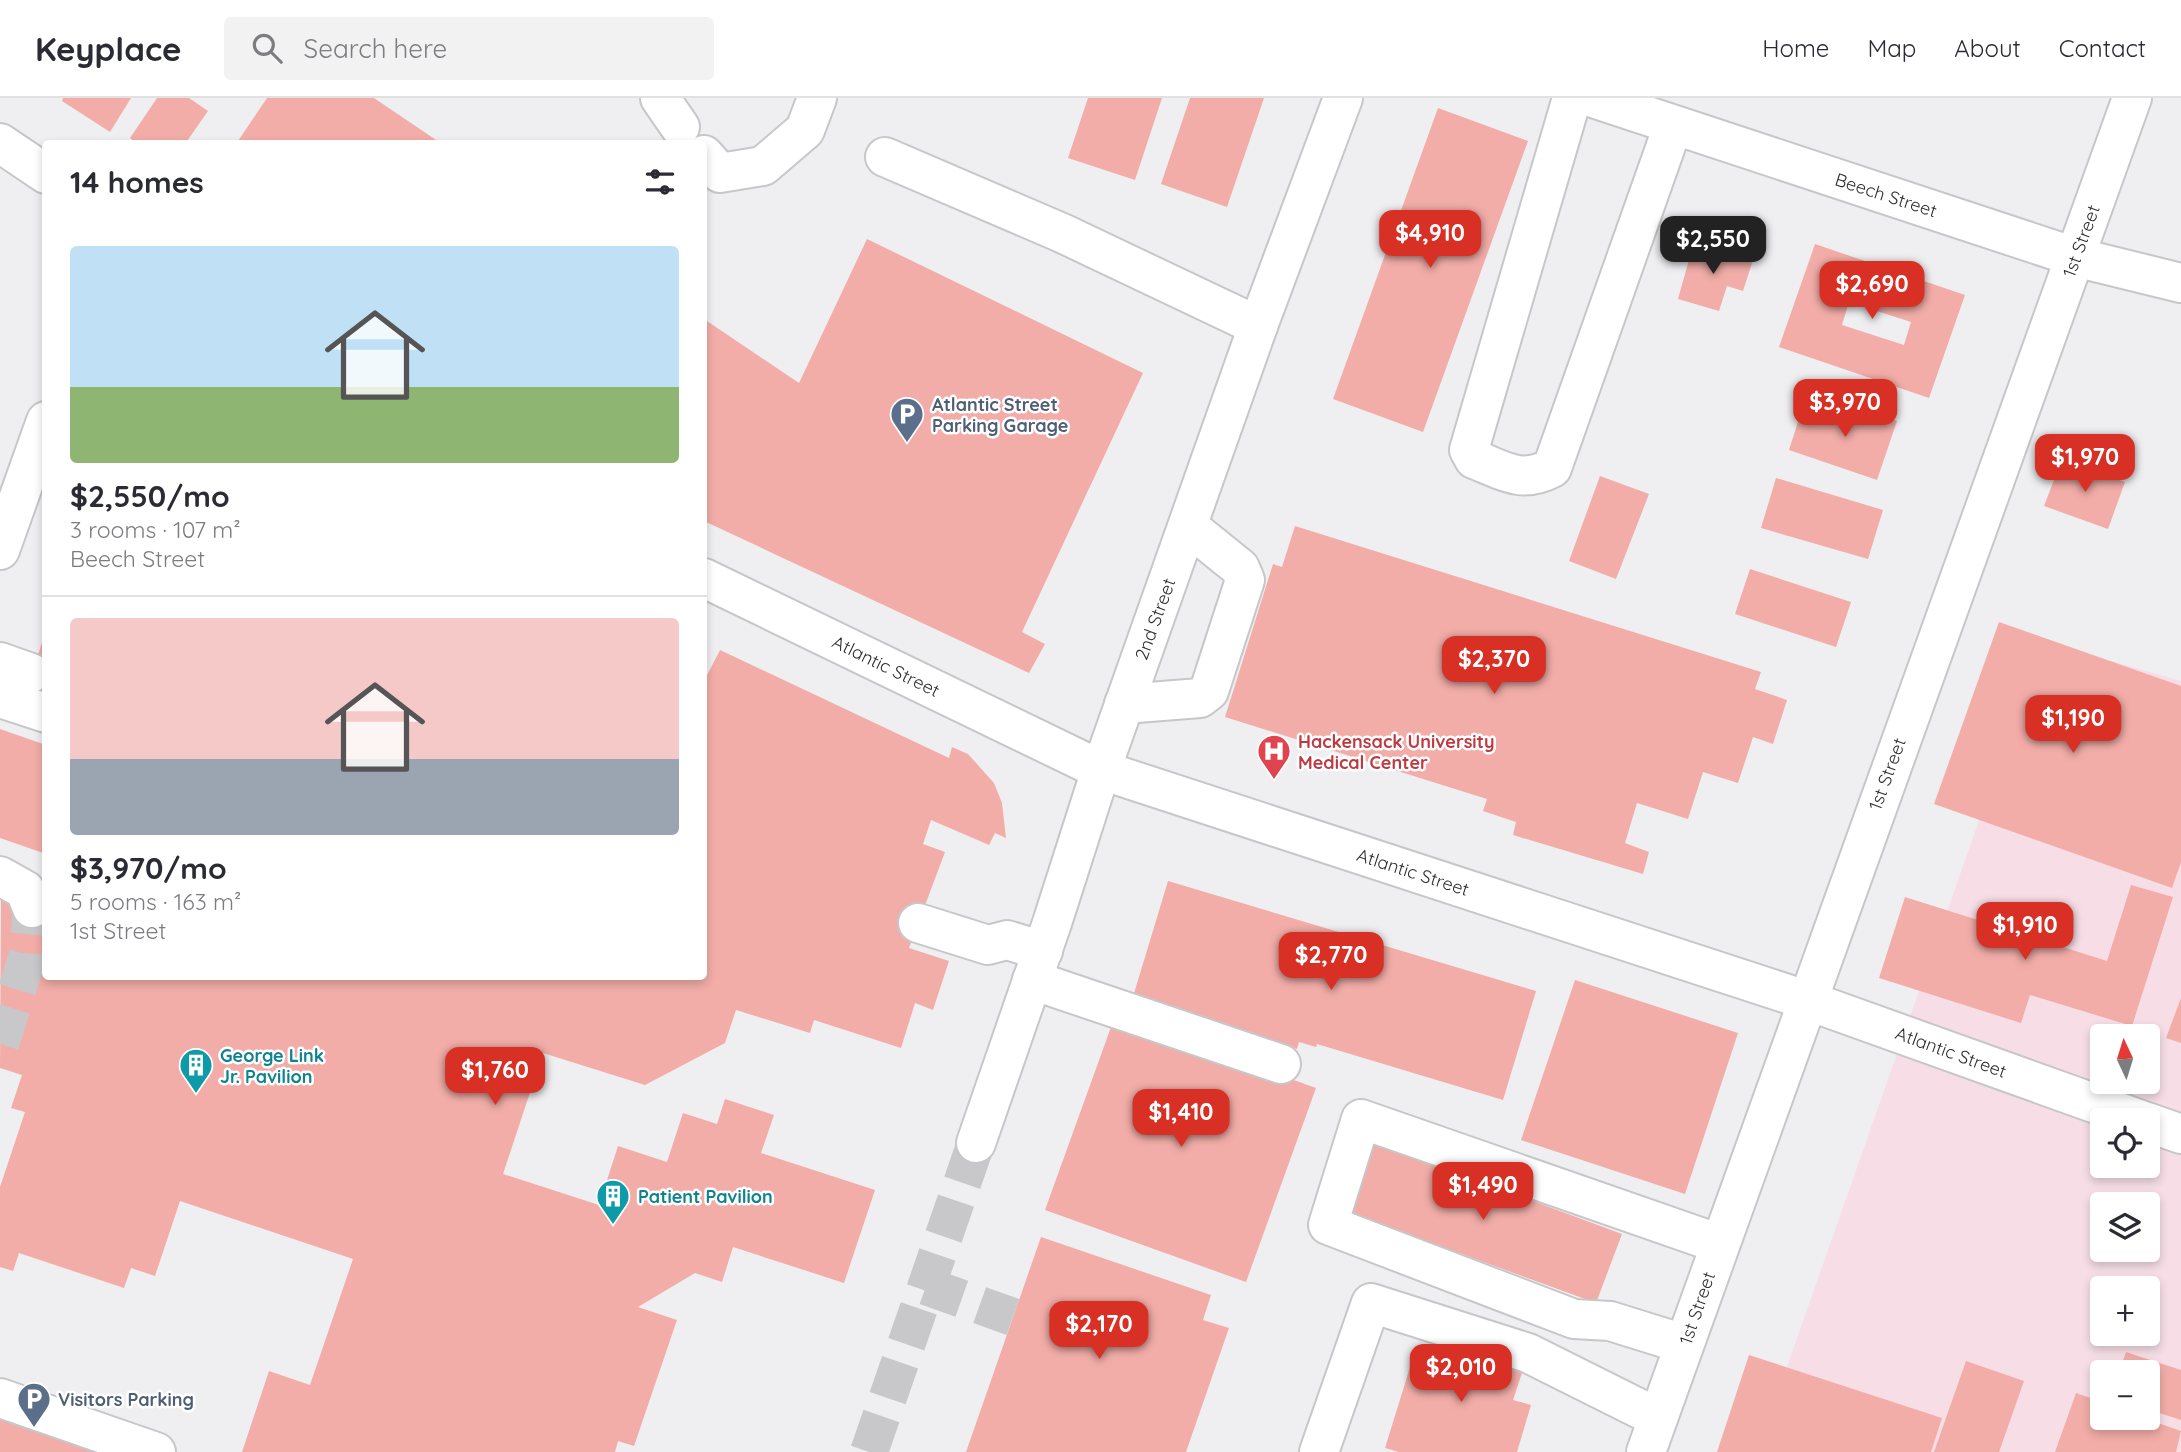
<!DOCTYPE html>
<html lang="en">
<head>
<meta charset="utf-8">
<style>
  body { margin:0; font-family:Quicksand,sans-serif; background:#f2f2f3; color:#2b2b33; height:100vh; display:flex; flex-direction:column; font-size:26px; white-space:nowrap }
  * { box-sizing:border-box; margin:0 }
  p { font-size:23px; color:#7c7c81 }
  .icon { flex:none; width:38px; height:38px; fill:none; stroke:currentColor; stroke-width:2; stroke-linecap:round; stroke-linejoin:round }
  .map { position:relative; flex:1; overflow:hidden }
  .panel { position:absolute; left:42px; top:42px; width:665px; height:840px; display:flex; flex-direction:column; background:#fff; border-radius:7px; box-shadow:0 4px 10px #0003 }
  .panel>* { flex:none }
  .needle { width:46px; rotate:356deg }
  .buttons { position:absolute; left:2090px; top:926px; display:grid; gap:14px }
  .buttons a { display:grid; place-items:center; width:70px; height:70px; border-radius:7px; background:#fff; box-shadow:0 4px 10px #0003; font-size:35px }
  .price { position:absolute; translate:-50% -60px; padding:0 16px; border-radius:14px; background:#d93025; color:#fff; font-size:23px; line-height:46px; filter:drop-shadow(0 2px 4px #0008) }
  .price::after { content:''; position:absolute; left:50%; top:42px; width:21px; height:16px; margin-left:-10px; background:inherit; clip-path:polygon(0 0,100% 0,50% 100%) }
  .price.selected { background:#222; color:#fff }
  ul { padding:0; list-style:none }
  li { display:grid; align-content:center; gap:14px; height:371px; padding:0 28px }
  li+li { border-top:2px solid #e1e1e2 }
  li span { display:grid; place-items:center; height:217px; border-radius:7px; color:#555 }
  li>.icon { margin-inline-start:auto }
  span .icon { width:126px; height:126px; fill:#fffc; stroke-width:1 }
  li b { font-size:30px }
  h2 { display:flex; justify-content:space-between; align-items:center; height:84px; padding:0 28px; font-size:30px }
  header { display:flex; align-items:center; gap:42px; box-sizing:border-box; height:98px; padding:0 35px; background:#fff; border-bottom:2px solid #e1e1e2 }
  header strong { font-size:33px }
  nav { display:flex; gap:38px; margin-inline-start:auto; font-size:24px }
  .search { width:490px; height:63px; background:#f2f2f3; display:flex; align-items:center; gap:18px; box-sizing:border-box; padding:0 24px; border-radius:7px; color:#7c7c81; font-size:26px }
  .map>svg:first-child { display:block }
  .industrial { fill:#f7dee6; fill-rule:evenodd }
  .building { fill:#f2ada8; fill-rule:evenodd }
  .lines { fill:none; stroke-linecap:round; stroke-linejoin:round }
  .minor-tunnel { stroke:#c8c8ca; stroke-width:38; stroke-dasharray:38 19; stroke-linecap:butt }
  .minor-casing { stroke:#c7c7c9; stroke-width:42 }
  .minor { stroke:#fff; stroke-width:38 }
  .labels { text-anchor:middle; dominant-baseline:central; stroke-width:5; stroke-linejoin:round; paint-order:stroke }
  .street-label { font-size:18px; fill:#2d2d2e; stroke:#fff }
  .service-label { font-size:18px; font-weight:bold; fill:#4e5e75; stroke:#fff; text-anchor:start }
  .health-label { font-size:18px; font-weight:bold; fill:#be3a42; stroke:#fff; text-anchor:start }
  .culture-label { font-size:18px; font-weight:bold; fill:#0d838f; stroke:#fff; text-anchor:start }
</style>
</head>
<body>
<header>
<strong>Keyplace</strong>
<div class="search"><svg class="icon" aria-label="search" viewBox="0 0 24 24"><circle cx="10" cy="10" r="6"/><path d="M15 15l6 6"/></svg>Search here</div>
<nav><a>Home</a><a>Map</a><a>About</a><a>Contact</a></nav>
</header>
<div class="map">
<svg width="2181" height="1354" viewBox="0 0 2181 1354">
  <rect width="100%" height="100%" fill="#efeff1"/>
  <path class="industrial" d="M2042,543L2181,583V1354H1757ZM2102,938H2147V984H2102ZM2102,1022H2147V1068H2102ZM2102,1106H2147V1152H2102ZM2102,1190H2147V1236H2102ZM2102,1274H2147V1320H2102Z"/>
  <g class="building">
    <path d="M63,0H131L110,34L62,3Z"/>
    <path d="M157,0H189L208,13L185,46H138L130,40Z"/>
    <path d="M267,0H374L442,46H236Z"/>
    <path d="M1088,0H1162L1135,82L1068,60Z"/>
    <path d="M1190,0H1264L1227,109L1161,86Z"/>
    <path d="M1438,10L1528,43L1423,334L1333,301Z"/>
    <path d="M867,141L1143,275L1022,534L1045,546L1029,575L704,423V221L799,285Z"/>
    <path d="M1694,144L1753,162L1743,193L1727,188L1719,213L1678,201Z"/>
    <path d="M1815,146L1965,197L1929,300L1779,249ZM1849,204L1911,224L1904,247L1842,227Z"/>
    <path d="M1840,304L1897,323L1877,382L1789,352L1803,308L1835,319Z"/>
    <path d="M2062,361L2125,384L2108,431L2044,408Z"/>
    <path d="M1600,378L1649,396L1616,481L1569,463Z"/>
    <path d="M1776,380L1883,412L1868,461L1761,430Z"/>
    <path d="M1295,428L1761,574L1755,591L1787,602L1773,646L1753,639L1738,685L1703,674L1688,721L1637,705L1625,745L1649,754L1643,776L1513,737L1516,724L1483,713L1487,701L1225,619L1273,466L1282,469Z"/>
    <path d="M1750,471L1851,504L1836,549L1735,516Z"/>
    <path d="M1999,524L2181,588V764L2172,790L1934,706Z"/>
    <path d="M45,535H46V594L28,588Z"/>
    <path d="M720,552L949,660L952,649L968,656L994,685L1002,705L1006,740L995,735L989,747L931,722L923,746L945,754L909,850L949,863L933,912L915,905L901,950L814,922L810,935L736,912L725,945L645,987L543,955L503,1076L599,1107L618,1048L667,1064L683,1015L717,1026L725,1001L774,1017L761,1055L875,1092L844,1185L733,1149L722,1184L695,1175L638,1209L677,1222L634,1348L618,1343L615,1354H242L269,1273L310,1287L353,1161L180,1103L155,1178L131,1170L124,1190L19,1155L13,1173L0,1169V1089L25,1014L11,1010L22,977L0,970L1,800L46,815V878H704V583Z"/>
    <path d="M0,631L46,647V756L0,740Z"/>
    <path d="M1168,783L1536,893L1503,1002L1317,946L1316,949L1299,944L1297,951L1132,902Z"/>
    <path d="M2131,787L2173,799L2132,928L2030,897L2021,925L1879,880L1905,799L2107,863Z"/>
    <path d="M1575,882L1738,935L1685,1096L1521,1042Z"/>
    <path d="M2181,900V945L2166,940Z"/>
    <path d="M1115,918L1316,990L1246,1184L1045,1112Z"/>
    <path d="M1370,1043L1622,1136L1596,1205L1344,1113Z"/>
    <path d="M1041,1139L1211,1197L1203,1222L1229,1230L1186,1354H966Z"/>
    <path d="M1444,1238L1526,1263L1513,1302L1531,1307L1517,1354H1399L1385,1350L1411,1266L1434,1273Z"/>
    <path d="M2126,1254L2181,1272V1322L2147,1311V1274H2119Z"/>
    <path d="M1749,1257L1942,1320L1931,1354H1717Z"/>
    <path d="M1966,1263L2024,1283L1999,1354H1934Z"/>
    <path d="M2076,1295L2102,1304V1320H2144L2181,1333L2176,1354H2055Z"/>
    <path d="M0,1309L133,1354H0Z"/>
  </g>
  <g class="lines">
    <g class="minor-tunnel">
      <path d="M0,946L28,857L32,810"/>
      <path d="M926,1188L1013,1219"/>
      <path d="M869,1354L976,1045"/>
    </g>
    <defs>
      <g id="minor">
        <path d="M660,0L680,29"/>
        <path d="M1572,0L1469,352L1474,361C1504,373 1521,386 1552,370L1673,28"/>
        <path d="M1593,0L2075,159L2181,185"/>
        <path d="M0,45L46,76"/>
        <path d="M704,57L720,75L763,68L805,32L817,0"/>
        <path d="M885,59L1062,135L1258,228"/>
        <path d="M0,452L46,323"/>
        <path d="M704,480L1101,672L1806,902L2141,1022"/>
        <path d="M0,564L31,575"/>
        <path d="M0,600L46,615"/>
        <path d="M1124,606L1200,600L1209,593L1245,482L1240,470L1188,428"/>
        <path d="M0,778L25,792L32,810"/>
        <path d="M918,825L988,847L1007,842L1043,853"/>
        <path d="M1032,882L1281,966"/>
        <path d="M2147,1024L2181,1036"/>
        <path d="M976,1045L1052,825L1101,672L1258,228L1343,0"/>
        <path d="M1684,1246L1610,1223L1574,1221L1328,1127L1361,1021L1720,1146"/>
        <path d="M0,1300L156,1354"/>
        <path d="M1319,1354L1371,1205L1528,1255L1658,1320"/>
        <path d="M1646,1354L2132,0"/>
      </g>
    </defs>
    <use href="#minor" class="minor-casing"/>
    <use href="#minor" class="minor"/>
  </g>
  <defs>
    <symbol id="parking-pin" viewBox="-11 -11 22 30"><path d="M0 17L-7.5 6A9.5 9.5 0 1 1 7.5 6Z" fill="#5c6f8a" stroke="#fff"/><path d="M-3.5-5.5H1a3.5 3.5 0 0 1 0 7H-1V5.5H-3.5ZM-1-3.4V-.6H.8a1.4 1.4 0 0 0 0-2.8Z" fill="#fff"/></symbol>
    <symbol id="hospital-pin" viewBox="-11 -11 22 30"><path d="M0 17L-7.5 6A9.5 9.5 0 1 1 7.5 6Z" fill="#e0444e" stroke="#fff"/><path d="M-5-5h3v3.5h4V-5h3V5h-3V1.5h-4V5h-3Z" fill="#fff"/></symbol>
    <symbol id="building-pin" viewBox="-11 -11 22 30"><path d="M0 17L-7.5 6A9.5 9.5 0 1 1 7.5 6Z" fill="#0f9aa8" stroke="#fff"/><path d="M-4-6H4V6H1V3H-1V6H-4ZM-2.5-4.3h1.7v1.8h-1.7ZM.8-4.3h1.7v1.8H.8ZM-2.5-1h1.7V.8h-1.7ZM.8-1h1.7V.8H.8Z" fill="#fff"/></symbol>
  </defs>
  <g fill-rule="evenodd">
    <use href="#parking-pin" x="888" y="297" width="38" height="52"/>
    <use href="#hospital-pin" x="1255" y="634" width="38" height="52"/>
    <use href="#building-pin" x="177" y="948" width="38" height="52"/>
    <use href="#building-pin" x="594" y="1079" width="38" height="52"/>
    <use href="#parking-pin" x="15" y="1282" width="38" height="52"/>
  </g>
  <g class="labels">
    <g class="street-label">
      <text transform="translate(1886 97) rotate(18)">Beech Street</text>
      <text transform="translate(2081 143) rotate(-70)">1st Street</text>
      <text transform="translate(1155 521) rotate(-70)">2nd Street</text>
      <text transform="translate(886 568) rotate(26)">Atlantic Street</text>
      <text transform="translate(1887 676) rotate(-70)">1st Street</text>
      <text transform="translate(1413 774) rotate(18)">Atlantic Street</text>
      <text transform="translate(1951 954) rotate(20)">Atlantic Street</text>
      <text transform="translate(1697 1210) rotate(-71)">1st Street</text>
    </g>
    <g class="service-label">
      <text x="932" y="306">Atlantic Street<tspan x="932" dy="21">Parking Garage</tspan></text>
      <text x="58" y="1301">Visitors Parking</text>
    </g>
    <g class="health-label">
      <text x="1298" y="643">Hackensack University<tspan x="1298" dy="21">Medical Center</tspan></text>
    </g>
    <g class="culture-label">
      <text x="220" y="957">George Link<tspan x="220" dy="21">Jr. Pavilion</tspan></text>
      <text x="638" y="1098">Patient Pavilion</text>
    </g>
  </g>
</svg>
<div class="buttons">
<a><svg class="needle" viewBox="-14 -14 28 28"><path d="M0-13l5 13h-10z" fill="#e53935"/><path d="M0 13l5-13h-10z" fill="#7c7c81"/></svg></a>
<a><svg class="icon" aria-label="locate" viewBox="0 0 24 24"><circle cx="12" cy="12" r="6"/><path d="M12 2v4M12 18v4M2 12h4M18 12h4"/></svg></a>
<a><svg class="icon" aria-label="layers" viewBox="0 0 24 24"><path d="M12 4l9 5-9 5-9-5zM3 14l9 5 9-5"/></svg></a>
<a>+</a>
<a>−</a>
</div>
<b class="price" style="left:1430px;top:172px">$4,910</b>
<b class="price selected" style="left:1713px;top:178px">$2,550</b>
<b class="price" style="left:1872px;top:223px">$2,690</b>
<b class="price" style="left:1845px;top:341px">$3,970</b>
<b class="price" style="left:2085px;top:396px">$1,970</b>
<b class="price" style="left:1494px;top:598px">$2,370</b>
<b class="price" style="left:2073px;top:657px">$1,190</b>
<b class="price" style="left:2025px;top:864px">$1,910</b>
<b class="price" style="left:1331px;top:894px">$2,770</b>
<b class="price" style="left:495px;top:1009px">$1,760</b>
<b class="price" style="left:1181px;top:1051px">$1,410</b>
<b class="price" style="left:1483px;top:1124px">$1,490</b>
<b class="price" style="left:1099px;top:1263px">$2,170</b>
<b class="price" style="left:1461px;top:1306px">$2,010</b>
<section class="panel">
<h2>14 homes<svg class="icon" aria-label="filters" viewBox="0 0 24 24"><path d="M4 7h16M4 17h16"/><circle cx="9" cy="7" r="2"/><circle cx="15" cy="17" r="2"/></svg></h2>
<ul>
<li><span style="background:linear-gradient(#bfe0f5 65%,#8fb573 0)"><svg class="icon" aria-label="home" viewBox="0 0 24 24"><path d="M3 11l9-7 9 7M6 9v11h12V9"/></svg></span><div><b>$2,550/mo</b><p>3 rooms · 107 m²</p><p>Beech Street</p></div></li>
<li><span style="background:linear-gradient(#f6c9c9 65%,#9aa5b1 0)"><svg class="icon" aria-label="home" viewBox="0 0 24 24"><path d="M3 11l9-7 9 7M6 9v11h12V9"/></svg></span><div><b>$3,970/mo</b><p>5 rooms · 163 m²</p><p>1st Street</p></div></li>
</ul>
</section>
</div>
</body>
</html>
